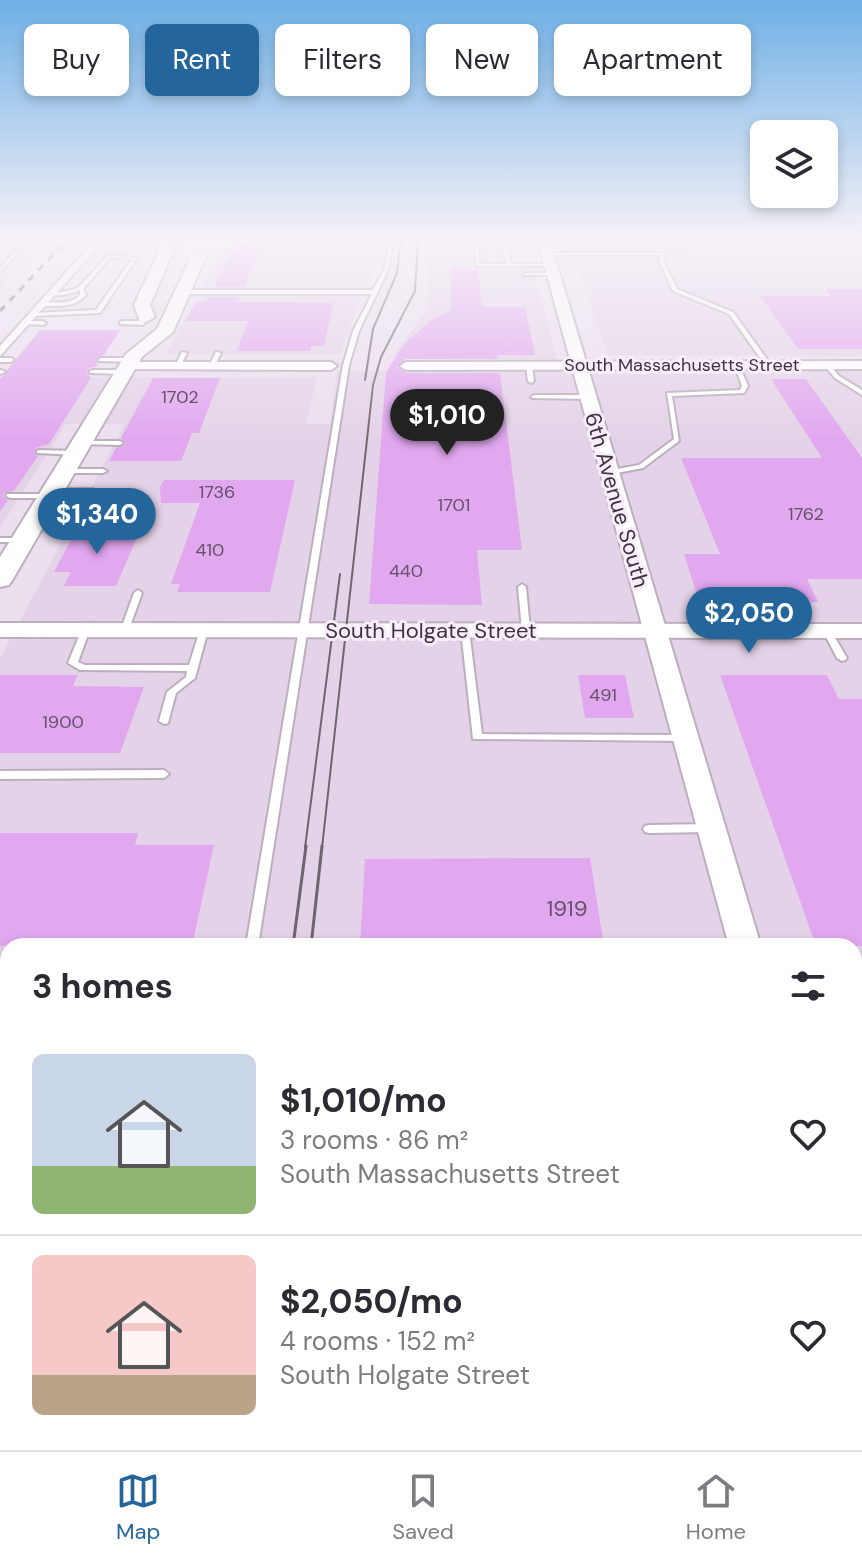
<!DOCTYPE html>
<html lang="en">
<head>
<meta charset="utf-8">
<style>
  body { margin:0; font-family:"DM Sans",sans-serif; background:#f7f7f7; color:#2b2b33; height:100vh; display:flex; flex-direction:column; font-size:30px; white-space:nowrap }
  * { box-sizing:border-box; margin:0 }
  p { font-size:26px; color:#7c7c81 }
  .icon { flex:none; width:44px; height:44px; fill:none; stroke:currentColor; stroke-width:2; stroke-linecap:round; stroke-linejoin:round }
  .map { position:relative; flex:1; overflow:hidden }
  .drawer { position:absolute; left:0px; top:938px; width:862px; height:512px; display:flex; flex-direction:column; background:#fff; border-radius:24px 24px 0 0; box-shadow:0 4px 12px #0003 }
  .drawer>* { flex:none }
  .hud { position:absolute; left:24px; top:24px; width:814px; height:72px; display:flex; gap:16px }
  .buttons { position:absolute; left:750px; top:120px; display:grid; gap:16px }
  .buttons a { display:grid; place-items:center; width:88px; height:88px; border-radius:12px; background:#fff; box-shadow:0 4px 12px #0003; font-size:40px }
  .price { position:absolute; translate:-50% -68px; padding:0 18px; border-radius:28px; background:#24669b; color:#fff; font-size:26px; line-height:52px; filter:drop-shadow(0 2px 4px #0008) }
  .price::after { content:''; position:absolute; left:50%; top:48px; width:24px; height:18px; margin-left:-12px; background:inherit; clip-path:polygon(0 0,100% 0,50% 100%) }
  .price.selected { background:#222; color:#fff }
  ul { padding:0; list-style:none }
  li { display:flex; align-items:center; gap:24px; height:200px; padding:0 32px }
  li+li { border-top:2px solid #e1e1e2 }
  li span { display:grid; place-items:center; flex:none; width:224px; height:160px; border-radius:12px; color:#555 }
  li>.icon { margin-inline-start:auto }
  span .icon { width:96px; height:96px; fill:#fffc; stroke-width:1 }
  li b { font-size:34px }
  h2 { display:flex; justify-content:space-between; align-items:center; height:96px; padding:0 32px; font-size:34px }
  .chip { padding:0 28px; border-radius:12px; background:#fff; box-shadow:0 4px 12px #0003; font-size:28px; line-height:72px }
  .chip.selected { background:#24669b; color:#fff }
  .tab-bar { display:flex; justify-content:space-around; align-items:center; height:112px; border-top:2px solid #e1e1e2; background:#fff; font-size:22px; color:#7c7c81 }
  .tab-bar a { display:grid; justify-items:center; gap:4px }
  .tab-bar .selected { color:#24669b }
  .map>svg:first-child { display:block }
  .built { fill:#e4d3e8; fill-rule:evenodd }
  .building { fill:#e1a7ef }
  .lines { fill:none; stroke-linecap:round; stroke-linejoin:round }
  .service-casing { stroke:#bbafbd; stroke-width:4 }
  .minor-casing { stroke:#bbafbd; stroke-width:4 }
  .tertiary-casing { stroke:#bbafbd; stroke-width:4 }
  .secondary-casing { stroke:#bbafbd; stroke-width:4 }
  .primary-casing { stroke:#bbafbd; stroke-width:4 }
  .service { fill:#fff; fill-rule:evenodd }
  .minor { fill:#fff; fill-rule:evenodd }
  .tertiary { fill:#fff; fill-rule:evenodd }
  .secondary { fill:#fff; fill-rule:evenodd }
  .primary { fill:#fff; fill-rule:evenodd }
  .tram-far1 { stroke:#6d666e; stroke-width:2 }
  .tram { stroke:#6d666e; stroke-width:3 }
  .rail { stroke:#6d666e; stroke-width:3; stroke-dasharray:7 7; stroke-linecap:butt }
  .motorway-bridge-casing { stroke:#bbafbd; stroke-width:21; stroke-linecap:butt }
  .motorway-bridge { stroke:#fff; stroke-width:19 }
  .labels { text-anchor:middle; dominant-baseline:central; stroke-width:6; stroke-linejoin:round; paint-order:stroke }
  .far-street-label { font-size:18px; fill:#3b363c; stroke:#f9edfb }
  .number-label { font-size:18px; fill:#645269 }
  .street-label { font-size:22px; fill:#3b363c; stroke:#f9edfb }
  .near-number-label { font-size:22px; fill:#645269 }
</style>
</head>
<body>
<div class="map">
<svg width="862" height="1450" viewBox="0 0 862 1450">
  <rect width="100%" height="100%" fill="#ebdfee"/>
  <g class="built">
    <path d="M0,238H49L0,288Z"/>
    <path d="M228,238H381L375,270L360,300L340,354H166Z"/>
    <path d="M428,238H526L557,359H393L398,348L427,310Z"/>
    <path d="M566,238H862V356L608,355Z"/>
    <path d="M337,371H862V1450H0V658L125,424H66L0,528V377H317L306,424H330ZM8,946H854V1442H8Z"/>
  </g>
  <g class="building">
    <path d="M245,242H262L244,287H214L232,251Z"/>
    <path d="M451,267L478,269L482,307H525L535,355H497L498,359H406L397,367L406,373H500L522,550H477L482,605L369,604L386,372L405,343L430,321L451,310Z"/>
    <path d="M825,289H862V349H798L760,296H831Z"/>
    <path d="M208,297H240L238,302L333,303L324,346H311L310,351H237L248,321H186L196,302H206Z"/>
    <path d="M40,330H120L104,355L96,358L97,367L89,368L87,373L91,378L49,444L36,448L34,453L38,456L14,491L4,493L3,497L8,500L0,511V379Z"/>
    <path d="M153,378H220L199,433H192L181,461H109L116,448L126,444L121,438Z"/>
    <path d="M771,379H806L862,458V579H807L818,602L699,601L684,554H720L681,458H822Z"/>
    <path d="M164,480H295L270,592H177L180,584H171L200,503H161L160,487Z"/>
    <path d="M77,528H141L116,586H64L71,572H54Z"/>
    <path d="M0,675H78L73,686L144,687L120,753H0Z"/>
    <path d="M578,675H625L634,718H585Z"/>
    <path d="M720,675H827L839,699H862V946H816Z"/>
    <path d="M0,833H138L135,845H214L192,946H0Z"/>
    <path d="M590,858L604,946H360L365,859Z"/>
  </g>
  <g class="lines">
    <defs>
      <g id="service">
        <path d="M28,238H32L0,272V268Z"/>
        <path d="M390,238H394L388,270L359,331L349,365L258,946H246L343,365L353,331L372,294H184L181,292L184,290H373L384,270Z"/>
        <path d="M702,238H708L667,254L663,260L677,289L733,312L771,365L770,366H766L729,314L673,291L659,260L661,255H547L545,254L547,253H663Z"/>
        <path d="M504,241L506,242L511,264H550L552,265L550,266H476L474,242L478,243L480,264H506L502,242Z"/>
        <path d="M108,255L137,258L100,313L32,316V314L34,313L96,310L132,259L111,257L83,289L86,295C75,308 59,306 44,306L41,304L44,302C57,302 71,305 80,295V290C71,294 59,297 50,294L72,290L79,287Z"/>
        <path d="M525,273H553L555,274L553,275H523Z"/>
        <path d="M27,321H43L46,323L43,325L25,324V322Z"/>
        <path d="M122,321H142L145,323L142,325L120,324V322Z"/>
        <path d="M182,352L187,353L180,367H176L175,366Z"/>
        <path d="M216,352L221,353L214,367H210L209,366Z"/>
        <path d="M0,358H11L14,360L11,362H0Z"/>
        <path d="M101,358H131L134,360L131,362L99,361L98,360Z"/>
        <path d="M529,364L532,366L534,381L531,383L528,381L526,366Z"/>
        <path d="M734,364L739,365L748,386L744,393L672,396L679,441L643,468L606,475V471L639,465L674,439L667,393L740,390L742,386Z"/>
        <path d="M825,364H829L839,376L862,390V395L835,378L824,365Z"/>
        <path d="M0,370L4,371L5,372L0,374Z"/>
        <path d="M92,370H124L127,372L124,374L90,373V371Z"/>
        <path d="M534,395H588L591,397L588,399L532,398L531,397Z"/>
        <path d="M81,441H120L123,443L120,445L79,444L78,443Z"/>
        <path d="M39,450L75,451L78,453L75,455L37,453V451Z"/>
        <path d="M62,469H103L107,471L103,473H65L61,471Z"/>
        <path d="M49,489H93L97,491L93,493H49Z"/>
        <path d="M7,494H48L52,496L48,498H10L6,496Z"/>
        <path d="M37,513H82L86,515L82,517H40L36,515Z"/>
        <path d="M0,538H22L26,540L22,542H0Z"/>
        <path d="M522,584L526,587L530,630L526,633L522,630L518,587Z"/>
        <path d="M138,590L142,593L129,629L125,632L122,631L121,629L134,593Z"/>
        <path d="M86,626L90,629L78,662L85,665H189L200,630L204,627L207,628L208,630L195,678L176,693L168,723L164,724L159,721L167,692L186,677L187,671L80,670L68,663L82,629Z"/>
        <path d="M465,627L469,630L482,734L684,735L689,738L684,741L473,739L461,630Z"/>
        <path d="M827,628L831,631L847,658L845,660L842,661L837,658L823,631Z"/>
        <path d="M164,770L169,774L164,778L0,779V771Z"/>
        <path d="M710,824L714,825L716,828L714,831L710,832L649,833L645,832L643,829L645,826L649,825Z"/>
        <path d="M163,1442H181L180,1450H162Z"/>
      </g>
      <g id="minor">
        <path d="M97,238H106L0,356V346Z"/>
        <path d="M862,361V369L406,370L400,366L406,362Z"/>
        <path d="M128,362H331L337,366L331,370L124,369L122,366Z"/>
      </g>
      <g id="tertiary">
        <path d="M537,238H549L761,946H729Z"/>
        <path d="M854,1316L862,1319V1390L854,1386Z"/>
      </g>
      <path id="secondary" d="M0,623L862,624V638L0,637Z"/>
      <g id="primary">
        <path d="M138,238L167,239L174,249L150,305L155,317L146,322L140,321L134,305L160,249Z"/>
        <path d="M200,238H214L173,332L142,357L13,579L9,585L0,587V557L126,354L157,329Z"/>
      </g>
    </defs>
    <use href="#service" class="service-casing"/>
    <use href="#minor" class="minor-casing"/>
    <use href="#tertiary" class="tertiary-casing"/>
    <use href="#secondary" class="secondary-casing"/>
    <use href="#primary" class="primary-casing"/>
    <use href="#service" class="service"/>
    <use href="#minor" class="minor"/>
    <use href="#tertiary" class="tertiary"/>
    <use href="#secondary" class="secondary"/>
    <use href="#primary" class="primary"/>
    <g class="tram-far1">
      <path d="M365,380L373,329L397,273L401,238"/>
      <path d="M305,848L340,574"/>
      <path d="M322,848L373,385L381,357L415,291L418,238"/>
    </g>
    <g class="tram">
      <path d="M293,946L306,846"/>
      <path d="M311,946L322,846"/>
      <path d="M230,1450L231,1442"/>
      <path d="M256,1450L257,1442"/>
    </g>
    <path class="rail" d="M0,311L69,238"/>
    <defs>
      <path id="motorway-bridge" d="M191,248L207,241L233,238"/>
    </defs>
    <use href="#motorway-bridge" class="motorway-bridge-casing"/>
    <use href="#motorway-bridge" class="motorway-bridge"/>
  </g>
  <linearGradient id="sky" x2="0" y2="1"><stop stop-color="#6fb0e6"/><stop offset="0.54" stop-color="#f6f1f7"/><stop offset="1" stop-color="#f6f1f7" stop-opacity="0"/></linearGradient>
  <rect width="862" height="441" fill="url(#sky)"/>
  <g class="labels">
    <g class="far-street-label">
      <text x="682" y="365">South Massachusetts Street</text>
    </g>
    <g class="number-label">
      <text x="180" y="397">1702</text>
      <text x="217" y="492">1736</text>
      <text x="454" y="505">1701</text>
      <text x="806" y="514">1762</text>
      <text x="210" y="550">410</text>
      <text x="406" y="571">440</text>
      <text x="603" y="695">491</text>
      <text x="63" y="722">1900</text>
    </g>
    <g class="street-label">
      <text transform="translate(617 500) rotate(74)">6th Avenue South</text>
      <text x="431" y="630">South Holgate Street</text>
    </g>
    <g class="near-number-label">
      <text x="567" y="908">1919</text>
    </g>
  </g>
</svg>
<div class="buttons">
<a><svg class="icon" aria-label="layers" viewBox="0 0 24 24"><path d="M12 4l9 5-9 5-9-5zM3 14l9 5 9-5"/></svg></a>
</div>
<b class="price selected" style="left:447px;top:457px">$1,010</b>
<b class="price" style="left:97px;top:556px">$1,340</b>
<b class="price" style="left:749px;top:655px">$2,050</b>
<div class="hud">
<a class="chip">Buy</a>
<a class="chip selected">Rent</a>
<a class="chip">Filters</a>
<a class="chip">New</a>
<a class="chip">Apartment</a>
</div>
<section class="drawer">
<h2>3 homes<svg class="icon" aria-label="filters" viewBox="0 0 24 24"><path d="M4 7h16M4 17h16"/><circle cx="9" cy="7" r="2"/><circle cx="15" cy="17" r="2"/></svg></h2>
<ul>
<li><span style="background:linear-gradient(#c9d6e8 70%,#8fb573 0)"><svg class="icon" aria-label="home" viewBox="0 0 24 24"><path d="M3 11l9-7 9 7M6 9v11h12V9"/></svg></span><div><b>$1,010/mo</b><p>3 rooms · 86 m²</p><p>South Massachusetts Street</p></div><svg class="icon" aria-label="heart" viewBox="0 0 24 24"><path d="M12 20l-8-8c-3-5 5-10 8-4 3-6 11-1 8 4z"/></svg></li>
<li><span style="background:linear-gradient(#f6c9c9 75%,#b9a48a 0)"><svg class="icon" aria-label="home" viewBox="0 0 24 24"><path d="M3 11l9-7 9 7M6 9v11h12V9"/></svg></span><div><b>$2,050/mo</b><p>4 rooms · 152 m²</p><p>South Holgate Street</p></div><svg class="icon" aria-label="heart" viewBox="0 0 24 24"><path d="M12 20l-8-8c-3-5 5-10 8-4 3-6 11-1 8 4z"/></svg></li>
</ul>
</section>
</div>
<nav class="tab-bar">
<a class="selected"><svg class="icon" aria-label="map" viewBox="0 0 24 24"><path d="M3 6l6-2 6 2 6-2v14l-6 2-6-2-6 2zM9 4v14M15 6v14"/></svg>Map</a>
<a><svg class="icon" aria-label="saved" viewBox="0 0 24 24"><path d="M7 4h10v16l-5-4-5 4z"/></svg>Saved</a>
<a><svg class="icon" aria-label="home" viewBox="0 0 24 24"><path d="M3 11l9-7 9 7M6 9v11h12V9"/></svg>Home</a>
</nav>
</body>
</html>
